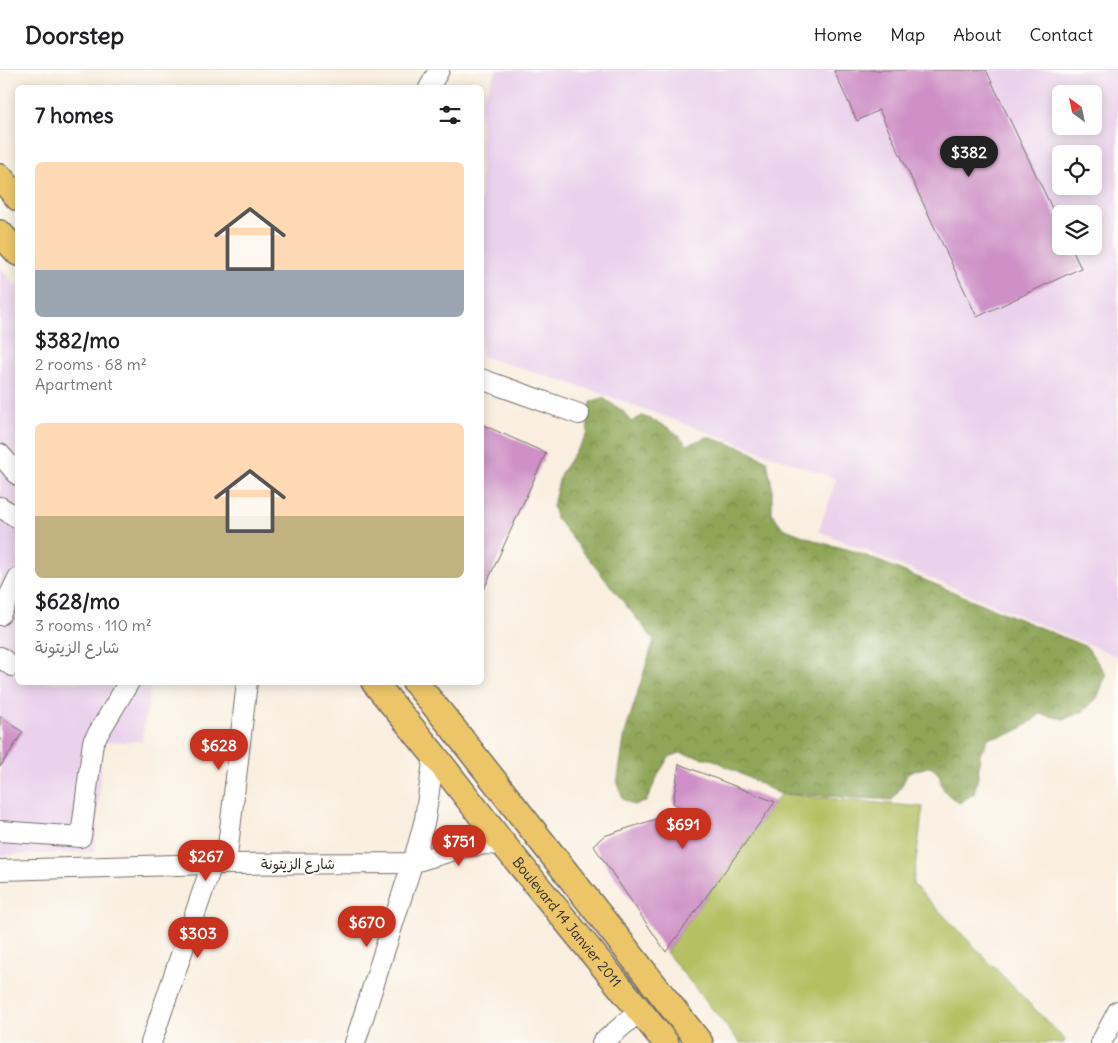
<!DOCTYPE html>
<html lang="en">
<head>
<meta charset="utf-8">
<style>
  body { margin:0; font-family:Delius,"Playpen Sans Arabic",sans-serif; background:#f6f6f6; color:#202124; height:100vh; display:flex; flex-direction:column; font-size:19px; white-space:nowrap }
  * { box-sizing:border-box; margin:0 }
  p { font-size:16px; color:#757577 }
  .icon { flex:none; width:28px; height:28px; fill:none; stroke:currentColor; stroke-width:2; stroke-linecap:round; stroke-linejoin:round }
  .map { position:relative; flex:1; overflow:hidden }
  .details { position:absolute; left:15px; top:15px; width:469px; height:600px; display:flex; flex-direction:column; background:#fff; border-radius:8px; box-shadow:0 2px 12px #0003 }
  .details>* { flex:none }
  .needle { width:32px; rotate:327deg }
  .tools { position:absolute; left:1052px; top:15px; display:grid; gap:10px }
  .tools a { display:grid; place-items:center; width:50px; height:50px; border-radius:8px; background:#fff; box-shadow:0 2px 12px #0003; font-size:25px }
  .price { position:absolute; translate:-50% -42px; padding:0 11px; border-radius:18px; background:#c8321e; color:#fff; font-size:16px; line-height:32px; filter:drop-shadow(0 1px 2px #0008) }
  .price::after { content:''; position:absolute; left:50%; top:30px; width:15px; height:11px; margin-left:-8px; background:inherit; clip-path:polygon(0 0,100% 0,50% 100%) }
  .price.current { background:#222; color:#fff }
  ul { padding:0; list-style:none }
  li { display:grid; align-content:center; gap:10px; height:265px; padding:0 20px }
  li span { display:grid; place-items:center; height:155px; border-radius:8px; color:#555 }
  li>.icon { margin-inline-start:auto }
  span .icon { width:90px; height:90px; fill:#fffc; stroke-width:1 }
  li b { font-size:21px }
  h2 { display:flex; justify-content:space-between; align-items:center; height:60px; padding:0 20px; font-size:21px }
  header { display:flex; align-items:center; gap:30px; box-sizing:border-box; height:70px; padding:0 25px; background:#fff; border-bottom:1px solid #e0e0e0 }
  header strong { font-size:24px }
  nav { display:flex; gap:28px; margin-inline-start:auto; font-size:18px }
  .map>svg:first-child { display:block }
  .built { fill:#ead1ec; fill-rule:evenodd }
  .green { fill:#b4c062; stroke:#707646 }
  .forest { fill:url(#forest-crowns); stroke:#5d6842 }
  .building { fill:#ce90c6 }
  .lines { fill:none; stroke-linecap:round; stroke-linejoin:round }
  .minor-casing { stroke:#736f6a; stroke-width:22 }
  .major-casing { stroke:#736f6a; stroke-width:28 }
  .minor { stroke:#fff; stroke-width:20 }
  .major { stroke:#edc569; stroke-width:25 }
  .labels { text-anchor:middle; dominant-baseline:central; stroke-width:4; stroke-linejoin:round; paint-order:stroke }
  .street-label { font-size:14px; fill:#2b2b2b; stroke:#fdfcf7 }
</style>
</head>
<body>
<header>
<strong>Doorstep</strong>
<nav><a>Home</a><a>Map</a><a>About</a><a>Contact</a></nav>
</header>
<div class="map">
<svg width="1118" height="973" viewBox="0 0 1118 973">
  <defs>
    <pattern id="forest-crowns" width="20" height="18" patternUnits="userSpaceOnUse" patternTransform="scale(1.25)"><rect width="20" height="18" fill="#8fa658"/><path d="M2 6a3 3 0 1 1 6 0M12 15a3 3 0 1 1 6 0" fill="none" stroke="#758749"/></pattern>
  </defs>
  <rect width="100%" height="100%" fill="#fdfcf7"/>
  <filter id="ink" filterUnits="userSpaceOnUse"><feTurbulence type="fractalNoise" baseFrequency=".02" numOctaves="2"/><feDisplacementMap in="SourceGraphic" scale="10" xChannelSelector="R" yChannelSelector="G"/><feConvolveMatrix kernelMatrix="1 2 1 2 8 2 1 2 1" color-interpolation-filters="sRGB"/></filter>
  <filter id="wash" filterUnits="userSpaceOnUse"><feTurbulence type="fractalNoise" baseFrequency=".0096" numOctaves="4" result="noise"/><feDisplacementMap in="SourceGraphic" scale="20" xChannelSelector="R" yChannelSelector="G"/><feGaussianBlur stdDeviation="1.12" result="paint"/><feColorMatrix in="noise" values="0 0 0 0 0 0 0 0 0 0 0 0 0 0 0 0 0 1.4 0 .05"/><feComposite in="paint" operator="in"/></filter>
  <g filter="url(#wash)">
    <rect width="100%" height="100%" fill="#f9eedf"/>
    <g class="built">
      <path d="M497,0H1118V587L819,461L836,409L589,319L481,286V31ZM1061,24H1094V56H1061ZM1061,84H1094V116H1061ZM1061,144H1094V176H1061Z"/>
      <path d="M0,197L18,218V612L151,613L142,671L103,672L95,782L0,785Z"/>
    </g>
    <path class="green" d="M781,724L923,737L913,814L1065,970L1064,973H740L666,882Z"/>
    <path class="forest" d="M603,328L623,341L631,352L642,346C661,353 675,359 687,375L707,367L743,378L767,391L772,417V443L783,458L819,472L854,481L1087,577L1106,605L1097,628L1084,641L1064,649L1040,644C1024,658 1011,667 989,667L980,685L978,707L974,724L959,733C948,725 940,720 940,706L931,696L908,703L901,717L892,730L778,723L714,690L680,683L669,687L659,703L646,732L633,735L623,729L617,714L625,663L654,570L556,448L553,435L561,403L588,363L587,343L592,331Z"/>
    <g id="blocks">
      <g class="building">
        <path d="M836,0H986L1061,157V176H1070L1081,198L977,247L879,40L857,51L834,1Z"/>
        <path d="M481,354L546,383L484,519L481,518Z"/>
        <path d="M0,646L23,662L0,697Z"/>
        <path d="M679,694L775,732L666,882L593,775L604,766L665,746L672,750L681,738L673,733Z"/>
      </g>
    </g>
  </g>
  <g filter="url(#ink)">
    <use href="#blocks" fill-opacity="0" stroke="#736f6a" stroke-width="1"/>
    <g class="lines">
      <defs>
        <g id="minor">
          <path d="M429,18L439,0"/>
          <path d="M481,309L579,344"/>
          <path d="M0,384L18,405"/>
          <path d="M0,437L18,448"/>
          <path d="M0,545L18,508"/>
          <path d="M0,587L12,596"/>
          <path d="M0,761L81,767L93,672L129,612"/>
          <path d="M226,794L247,612"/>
          <path d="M0,800L212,794L411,793L465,777L486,774L504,775"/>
          <path d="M151,973L212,794"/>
          <path d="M355,973L419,772L425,749L434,685"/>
          <path d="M602,973L640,941"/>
          <path d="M1101,973L1118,941"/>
        </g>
        <g id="major">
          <path d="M0,107L18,128"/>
          <path d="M0,163L18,183"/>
          <path id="s1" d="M374,612L434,685L504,775L666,973"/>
          <path d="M415,612L452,657L700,973"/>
        </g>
      </defs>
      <use href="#minor" class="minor-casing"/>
      <use href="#major" class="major-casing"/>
      <use href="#minor" class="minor"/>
      <use href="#major" class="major"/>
    </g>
  </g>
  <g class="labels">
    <g class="street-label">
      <text x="298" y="794">شارع الزيتونة</text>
      <text stroke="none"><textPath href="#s1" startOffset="308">Boulevard 14 Janvier 2011</textPath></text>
    </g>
  </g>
</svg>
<div class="tools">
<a><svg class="needle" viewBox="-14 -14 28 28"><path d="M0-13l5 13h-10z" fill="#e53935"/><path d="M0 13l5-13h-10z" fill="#757577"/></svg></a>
<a><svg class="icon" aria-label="locate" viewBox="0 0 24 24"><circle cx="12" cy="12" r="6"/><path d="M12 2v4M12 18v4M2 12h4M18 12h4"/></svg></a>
<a><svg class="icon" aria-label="layers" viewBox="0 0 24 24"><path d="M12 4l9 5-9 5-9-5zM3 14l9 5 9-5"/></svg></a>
</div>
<b class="price current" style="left:969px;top:108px">$382</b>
<b class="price" style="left:219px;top:701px">$628</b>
<b class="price" style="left:683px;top:780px">$691</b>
<b class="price" style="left:459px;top:797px">$751</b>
<b class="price" style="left:206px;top:812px">$267</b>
<b class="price" style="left:367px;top:878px">$670</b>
<b class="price" style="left:198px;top:889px">$303</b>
<section class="details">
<h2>7 homes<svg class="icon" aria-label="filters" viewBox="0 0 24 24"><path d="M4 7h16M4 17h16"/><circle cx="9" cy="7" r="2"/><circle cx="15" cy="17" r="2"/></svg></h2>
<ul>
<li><span style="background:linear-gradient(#ffd9b3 70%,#9aa5b1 0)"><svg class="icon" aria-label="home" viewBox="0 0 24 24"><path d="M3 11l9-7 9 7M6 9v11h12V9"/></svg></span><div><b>$382/mo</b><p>2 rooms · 68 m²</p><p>Apartment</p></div></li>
<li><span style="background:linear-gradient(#ffd9b3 60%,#c2b280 0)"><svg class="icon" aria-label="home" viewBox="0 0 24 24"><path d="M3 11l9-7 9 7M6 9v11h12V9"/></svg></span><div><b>$628/mo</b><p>3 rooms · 110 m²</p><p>شارع الزيتونة</p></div></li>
</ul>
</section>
</div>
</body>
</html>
